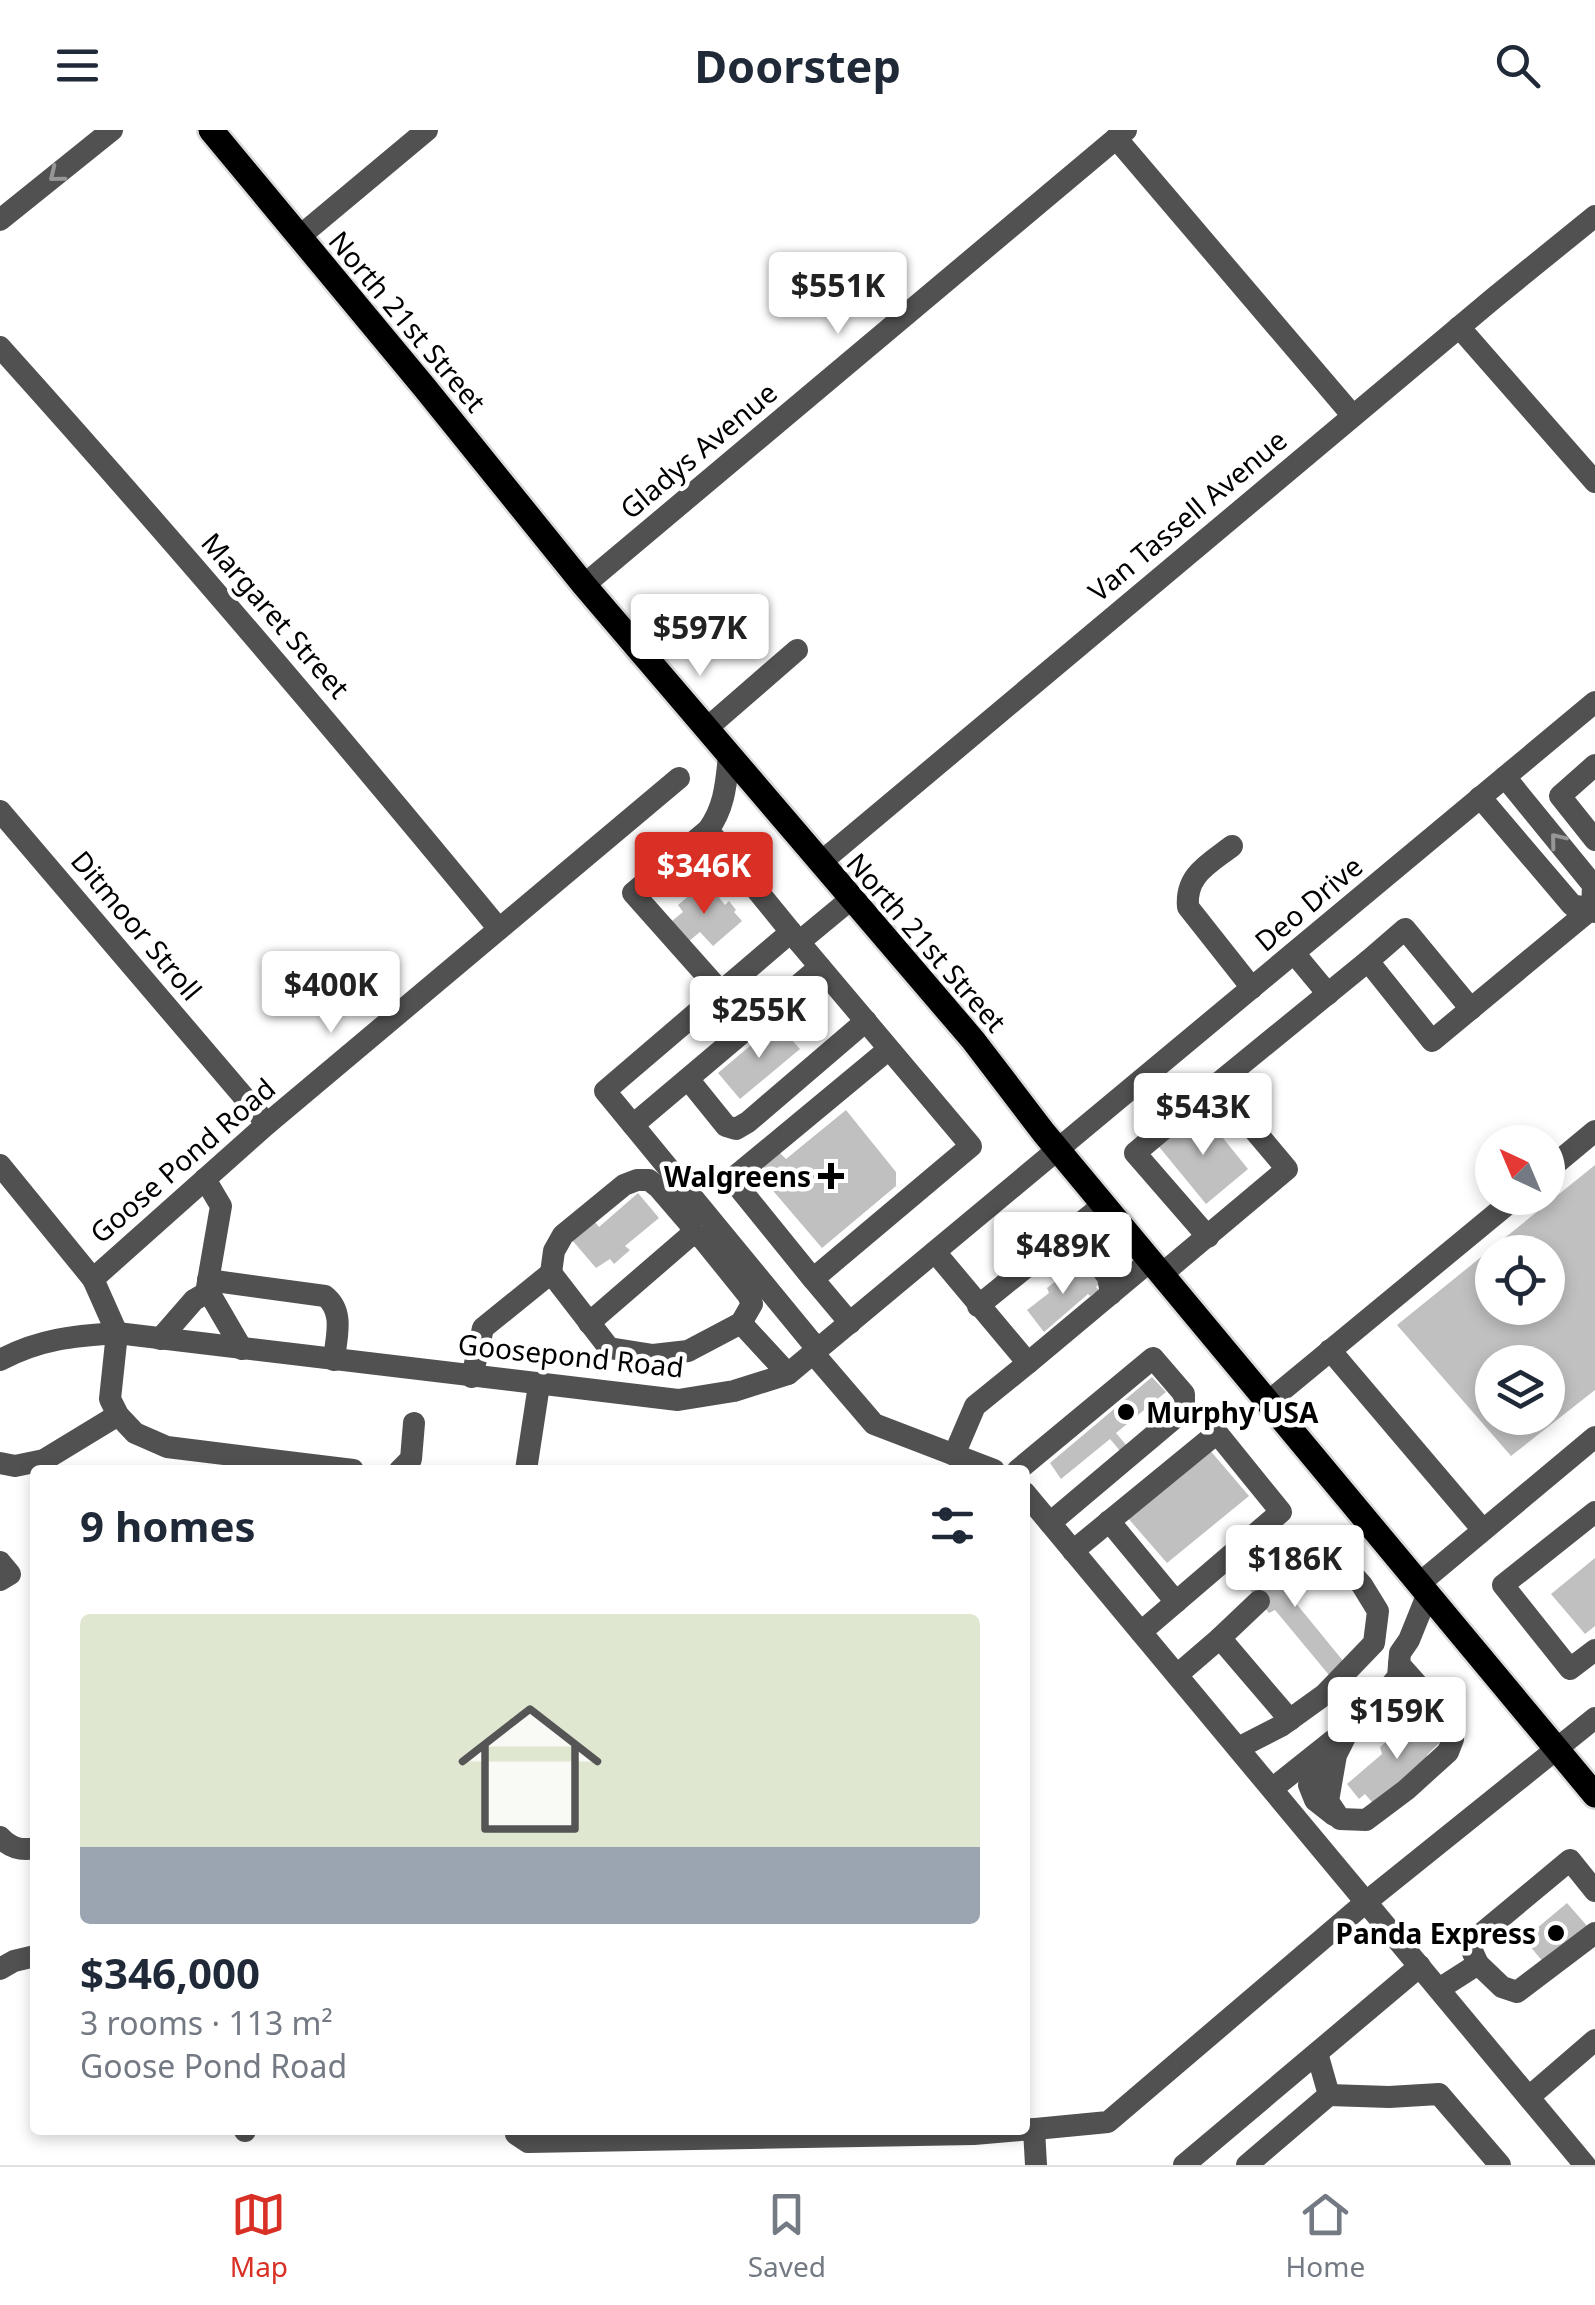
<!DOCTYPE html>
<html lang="en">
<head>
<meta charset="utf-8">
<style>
  body { margin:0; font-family:"Noto Sans",sans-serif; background:#f2f2f3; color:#1f2937; height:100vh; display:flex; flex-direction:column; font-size:38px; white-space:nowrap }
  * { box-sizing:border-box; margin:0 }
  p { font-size:32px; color:#747a83 }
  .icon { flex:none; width:55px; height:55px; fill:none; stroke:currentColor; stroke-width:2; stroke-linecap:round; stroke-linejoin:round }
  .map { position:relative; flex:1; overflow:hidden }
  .drawer { position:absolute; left:30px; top:1335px; width:1000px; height:670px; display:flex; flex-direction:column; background:#fff; border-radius:10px; box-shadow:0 5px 15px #0003 }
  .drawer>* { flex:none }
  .needle { width:65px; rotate:316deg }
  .controls { position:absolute; left:1475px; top:995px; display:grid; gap:20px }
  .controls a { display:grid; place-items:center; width:90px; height:90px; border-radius:50%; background:#fff; box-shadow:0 5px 15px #0003; font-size:50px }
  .price { position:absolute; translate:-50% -85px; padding:0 22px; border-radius:10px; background:#fff; color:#222; font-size:32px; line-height:65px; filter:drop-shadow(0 2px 5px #0008) }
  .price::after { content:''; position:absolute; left:50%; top:60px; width:30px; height:22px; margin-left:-15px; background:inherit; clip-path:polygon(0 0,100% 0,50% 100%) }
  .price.on { background:#d93025; color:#fff }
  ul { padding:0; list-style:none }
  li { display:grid; align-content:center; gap:20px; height:530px; padding:0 50px }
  li span { display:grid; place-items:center; height:310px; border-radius:10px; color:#555 }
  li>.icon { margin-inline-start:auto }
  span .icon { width:180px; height:180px; fill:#fffc; stroke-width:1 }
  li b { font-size:42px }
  h2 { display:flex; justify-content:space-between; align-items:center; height:120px; padding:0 50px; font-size:42px }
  header { display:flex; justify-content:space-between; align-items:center; height:130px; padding:0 50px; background:#fff; font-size:45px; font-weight:700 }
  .dock { display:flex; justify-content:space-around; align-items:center; height:140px; border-top:2px solid #e0e1e3; background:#fff; font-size:28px; color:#747a83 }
  .dock a { display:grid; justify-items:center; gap:5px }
  .dock .on { color:#d93025 }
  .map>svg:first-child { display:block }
  .building { fill:#c0c0c0; fill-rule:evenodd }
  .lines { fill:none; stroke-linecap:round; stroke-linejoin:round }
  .major-casing { stroke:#dbdbdb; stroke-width:30 }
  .minor { stroke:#515151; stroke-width:22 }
  .major { stroke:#000; stroke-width:25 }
  .oneway { stroke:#979797 }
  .poi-dot { fill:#000; stroke:#fff; stroke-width:4 }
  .labels { text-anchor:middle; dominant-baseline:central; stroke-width:9; stroke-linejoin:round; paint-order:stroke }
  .street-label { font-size:28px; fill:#000; stroke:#fff }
  .poi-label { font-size:28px; font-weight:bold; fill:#000; stroke:#fff; text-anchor:end }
</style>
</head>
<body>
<header><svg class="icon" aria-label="menu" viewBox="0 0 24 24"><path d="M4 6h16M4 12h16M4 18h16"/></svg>Doorstep<svg class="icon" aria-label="search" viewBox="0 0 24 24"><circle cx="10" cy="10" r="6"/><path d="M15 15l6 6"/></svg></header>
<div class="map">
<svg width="1595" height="2035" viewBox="0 0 1595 2035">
  <rect width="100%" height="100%" fill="#fff"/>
  <g class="building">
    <path d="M706,751L725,775L729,771L736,780L734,782L742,791L713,816L700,802L683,816L666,796L683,782L678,775Z"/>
    <path d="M777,893L800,919L740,969L718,943Z"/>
    <path d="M846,980L896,1042V1056L822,1118L763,1049L769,1044L759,1030L775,1018L786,1029Z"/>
    <path d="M1206,987L1248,1039L1206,1074L1156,1013L1184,991L1190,999Z"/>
    <path d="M1595,1035V1260L1511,1326L1397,1195ZM1492,1122H1548V1178H1492ZM1492,1232H1548V1288H1492Z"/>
    <path d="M638,1063L659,1088L625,1116L630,1120L614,1134L610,1129L596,1138L572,1110L595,1092L599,1097Z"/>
    <path d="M1083,1135L1100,1153L1096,1157L1099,1160L1090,1166L1088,1164L1044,1202L1027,1180L1049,1163L1047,1158L1061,1147L1064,1149Z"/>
    <path d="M1152,1247L1166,1262L1116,1303L1127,1316L1121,1322L1110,1309L1061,1349L1050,1333Z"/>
    <path d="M1208,1318L1249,1366L1167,1433L1127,1387Z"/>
    <path d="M1292,1425L1311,1448L1290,1466L1344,1532L1329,1545L1275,1480L1269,1483L1250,1460Z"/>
    <path d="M1595,1428V1496L1585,1504L1551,1464Z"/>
    <path d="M1420,1584L1428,1594L1431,1592L1444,1608L1427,1625L1431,1631L1377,1678L1365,1664L1359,1669L1347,1654L1382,1624L1380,1617Z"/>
    <path d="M1567,1773L1588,1797L1544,1833L1524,1809Z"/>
  </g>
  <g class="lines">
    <defs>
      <path id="major" d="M211,0L425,258L584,455L973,910L1044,1003L1595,1665"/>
    </defs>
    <use href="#major" class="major-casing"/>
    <g class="minor">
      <path d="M1116,8L1353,286"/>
      <path d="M0,90L112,0"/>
      <path d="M299,107L427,0"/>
      <path d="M1459,197L1595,352"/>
      <path d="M0,217C171,407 337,602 499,799"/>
      <path d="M584,455L1126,0"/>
      <path d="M706,599L797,520"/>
      <path d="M1595,635L1560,666L1595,710"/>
      <path d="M1505,647L1593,755L1592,779"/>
      <path d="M1480,667L1572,775L1592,779L1595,782"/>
      <path d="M0,681L267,994"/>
      <path d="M708,700L791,802"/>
      <path d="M1232,716C1209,734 1185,745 1188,777L1252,858"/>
      <path d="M820,733L1494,168L1595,86"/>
      <path d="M799,812L971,1016L813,1149L732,1049L889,919"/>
      <path d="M1294,823L1328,864"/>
      <path d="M1368,831L1405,799L1471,879"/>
      <path d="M721,862L633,763L708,700C725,677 726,653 729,626"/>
      <path d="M688,949L726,996L736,999L748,992L866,891"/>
      <path d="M633,995L820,837"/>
      <path d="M0,1035L93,1149"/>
      <path d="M1548,1040L1595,1001"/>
      <path d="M205,1049L221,1076L206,1163"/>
      <path d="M1072,1100L1108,1147L1111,1164"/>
      <path d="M1208,1107L1135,1023L1216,955"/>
      <path d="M935,1122L1028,1233L1150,1131"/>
      <path d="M551,1143L554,1121L563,1105L624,1055L637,1050H649L659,1058L690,1094L692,1104"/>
      <path d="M1162,1144L1287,1039L1216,955L1368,831L1432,911L1595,776"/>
      <path d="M813,1149L850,1193"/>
      <path d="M208,1150L325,1166C345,1182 336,1207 334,1230"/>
      <path d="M978,1176L1103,1075"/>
      <path d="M589,1193L692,1104L702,1108L748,1165L752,1174L741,1193"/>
      <path d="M160,1209L194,1170L206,1163L210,1164L242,1219"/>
      <path d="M818,1220L605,961L791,802L799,812L851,769"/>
      <path d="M1330,1220L1483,1400"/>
      <path d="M813,1223L874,1294L994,1340"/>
      <path d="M0,1230C40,1209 73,1206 117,1203L678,1270L734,1261L788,1244L1595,572"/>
      <path d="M472,1247L483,1198L551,1143L609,1218L653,1225L688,1221L741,1193L788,1244"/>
      <path d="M1268,1272L1515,1068"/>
      <path d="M954,1325L975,1276L1028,1233"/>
      <path d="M0,1333L15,1336L44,1330L118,1285"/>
      <path d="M353,1340L167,1317L135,1303L118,1285L110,1269L117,1203L93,1149L267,994L679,648"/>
      <path d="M400,1340L411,1329L414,1293"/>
      <path d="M526,1340L539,1255"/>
      <path d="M1018,1340L1153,1228L1184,1264V1280L1050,1393"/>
      <path d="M1025,1363L1585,2035"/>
      <path d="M1595,1382L1503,1455L1570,1539L1595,1520"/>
      <path d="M1109,1391L1176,1472"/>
      <path d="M1073,1421L1217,1303L1281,1382L1141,1502"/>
      <path d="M0,1432L10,1444L0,1450"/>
      <path d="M1420,1453L1595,1307"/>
      <path d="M1220,1508L1259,1471"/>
      <path d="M1177,1545L1220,1508L1290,1590"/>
      <path d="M1350,1597L1336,1625L1328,1671L1340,1689L1366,1690L1406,1660L1448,1622L1453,1609L1448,1593L1424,1562L1399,1534"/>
      <path d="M1238,1618L1281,1596L1324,1565L1374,1513L1378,1481L1362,1455L1335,1425L1322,1421L1302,1437"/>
      <path d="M1333,1627L1320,1638L1309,1655L1315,1670L1334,1685"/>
      <path d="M1272,1659L1366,1584L1398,1547L1400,1523L1409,1510L1428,1463"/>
      <path d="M0,1707C10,1718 21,1721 35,1718"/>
      <path d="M1478,1834L1469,1814L1570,1730L1595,1761"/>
      <path d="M0,1839L14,1831L35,1826"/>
      <path d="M1439,1859L1478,1834L1502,1857L1517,1862L1595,1803"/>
      <path d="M1329,1965L1389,1967L1439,1964L1500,2035"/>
      <path d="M1529,1967L1595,1910"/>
      <path d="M1034,1999L1036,2035"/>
      <path d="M245,2000V2001"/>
      <path d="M516,2000V2004L528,2012L974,2004L1020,2000"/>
      <path d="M1025,2000L1108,1992L1366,1772L1595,1588"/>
      <path d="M1184,2035L1420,1836"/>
      <path d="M1247,2035L1329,1965L1317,1923"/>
    </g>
    <use href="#major" class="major"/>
  </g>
  <defs><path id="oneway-chevron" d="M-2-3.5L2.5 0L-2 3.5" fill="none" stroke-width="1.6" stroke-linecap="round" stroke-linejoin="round" transform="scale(2.5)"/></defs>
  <g class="oneway">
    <use href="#oneway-chevron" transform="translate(56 45) rotate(141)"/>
    <use href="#oneway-chevron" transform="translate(1557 710) rotate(-129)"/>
  </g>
  <g class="poi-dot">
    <path d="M826 1031h10v10h10v10h-10v10h-10v-10h-10v-10h10z"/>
    <circle cx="1126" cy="1282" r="10"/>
    <circle cx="1556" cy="1803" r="10"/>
  </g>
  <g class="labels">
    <g class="street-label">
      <text transform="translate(408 191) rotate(50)">North 21st Street</text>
      <text transform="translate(698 320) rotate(-40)">Gladys Avenue</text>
      <text transform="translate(1187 385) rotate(-40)">Van Tassell Avenue</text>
      <text transform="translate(276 485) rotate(49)">Margaret Street</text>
      <text transform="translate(1308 773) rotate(-40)">Deo Drive</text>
      <text transform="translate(137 795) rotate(50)">Ditmoor Stroll</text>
      <text transform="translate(927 812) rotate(49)">North 21st Street</text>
      <text transform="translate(182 1030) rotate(-41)">Goose Pond Road</text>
      <text transform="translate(571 1225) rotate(6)">Goosepond Road</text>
    </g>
    <g class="poi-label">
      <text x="811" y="1046">Walgreens</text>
      <text x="1146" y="1282" text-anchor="start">Murphy USA</text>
      <text x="1536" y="1803">Panda Express</text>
    </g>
  </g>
</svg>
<div class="controls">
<a><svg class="needle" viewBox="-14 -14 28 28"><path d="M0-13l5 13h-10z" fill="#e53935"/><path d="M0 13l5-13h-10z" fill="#747a83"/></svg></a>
<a><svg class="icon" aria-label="locate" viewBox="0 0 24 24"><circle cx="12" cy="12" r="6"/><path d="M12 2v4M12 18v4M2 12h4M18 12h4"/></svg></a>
<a><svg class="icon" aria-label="layers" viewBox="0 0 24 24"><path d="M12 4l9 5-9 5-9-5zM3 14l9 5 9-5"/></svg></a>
</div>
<b class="price" style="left:838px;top:207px">$551K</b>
<b class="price" style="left:700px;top:549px">$597K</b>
<b class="price on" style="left:704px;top:787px">$346K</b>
<b class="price" style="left:331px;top:906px">$400K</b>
<b class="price" style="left:759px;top:931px">$255K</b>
<b class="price" style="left:1203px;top:1028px">$543K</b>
<b class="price" style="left:1063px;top:1167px">$489K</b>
<b class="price" style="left:1295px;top:1480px">$186K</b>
<b class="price" style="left:1397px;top:1632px">$159K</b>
<section class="drawer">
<h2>9 homes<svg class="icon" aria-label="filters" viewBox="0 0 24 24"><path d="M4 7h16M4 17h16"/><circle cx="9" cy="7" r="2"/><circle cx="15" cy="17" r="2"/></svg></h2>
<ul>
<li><span style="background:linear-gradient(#dfe7d0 75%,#9aa5b1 0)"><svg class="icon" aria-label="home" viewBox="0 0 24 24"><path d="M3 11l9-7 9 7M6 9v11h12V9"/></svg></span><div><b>$346,000</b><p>3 rooms · 113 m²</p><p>Goose Pond Road</p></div></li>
</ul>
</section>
</div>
<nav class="dock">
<a class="on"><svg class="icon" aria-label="map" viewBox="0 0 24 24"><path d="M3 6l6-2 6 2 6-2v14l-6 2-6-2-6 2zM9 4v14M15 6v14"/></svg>Map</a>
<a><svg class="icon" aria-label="saved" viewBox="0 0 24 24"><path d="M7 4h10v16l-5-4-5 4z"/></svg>Saved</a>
<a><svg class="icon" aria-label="home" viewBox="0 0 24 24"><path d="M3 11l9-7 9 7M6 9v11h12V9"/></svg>Home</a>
</nav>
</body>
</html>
